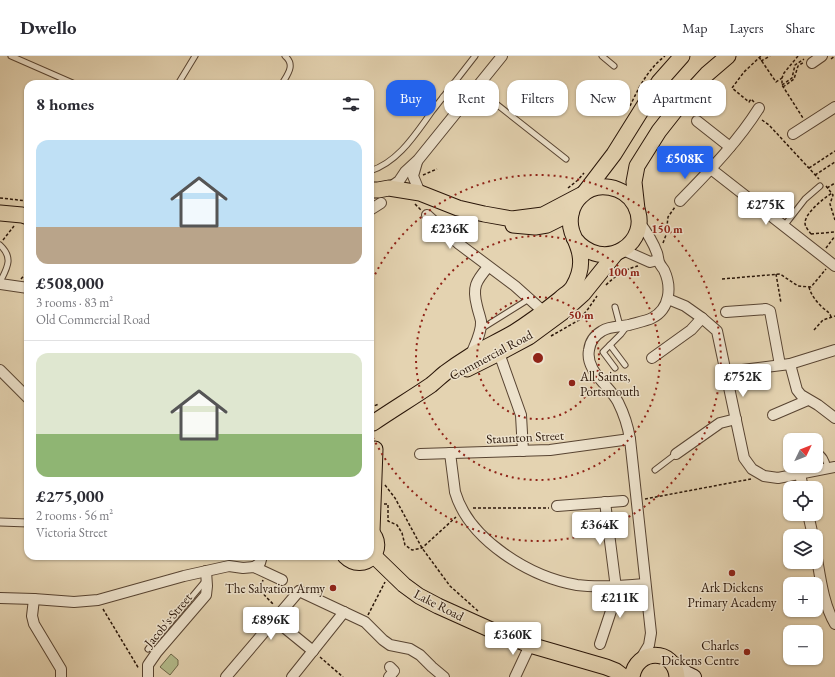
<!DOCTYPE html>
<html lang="en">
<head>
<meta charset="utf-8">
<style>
  body { margin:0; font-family:"EB Garamond",serif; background:#f2f2f3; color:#2b2b33; height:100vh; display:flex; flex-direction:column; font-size:15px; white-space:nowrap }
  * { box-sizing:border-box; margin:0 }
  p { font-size:13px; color:#7c7c81 }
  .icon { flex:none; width:22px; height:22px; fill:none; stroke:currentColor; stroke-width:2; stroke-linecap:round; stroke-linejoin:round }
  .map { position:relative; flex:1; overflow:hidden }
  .drawer { position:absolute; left:24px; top:24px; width:350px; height:480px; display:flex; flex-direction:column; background:#fff; border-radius:12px; box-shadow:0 1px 3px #0004 }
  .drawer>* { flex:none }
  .top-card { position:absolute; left:386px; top:24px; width:380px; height:36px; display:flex; gap:8px }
  .needle { width:26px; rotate:47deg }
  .tools { position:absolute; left:783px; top:377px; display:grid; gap:8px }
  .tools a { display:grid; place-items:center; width:40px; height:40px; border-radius:8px; background:#fff; box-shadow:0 1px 3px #0004; font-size:20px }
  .price { position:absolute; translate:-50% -34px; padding:0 9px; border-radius:4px; background:#fff; color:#222; font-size:13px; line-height:26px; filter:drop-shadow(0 1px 2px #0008) }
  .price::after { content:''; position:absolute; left:50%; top:24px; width:12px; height:9px; margin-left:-6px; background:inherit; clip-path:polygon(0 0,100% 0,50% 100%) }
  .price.on { background:#2563eb; color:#fff }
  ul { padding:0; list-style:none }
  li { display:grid; align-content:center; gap:8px; height:212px; padding:0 12px }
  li+li { border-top:1px solid #e1e1e2 }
  li span { display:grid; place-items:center; height:124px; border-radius:12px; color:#555 }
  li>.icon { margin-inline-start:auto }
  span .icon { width:72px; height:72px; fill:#fffc; stroke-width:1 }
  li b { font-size:17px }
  h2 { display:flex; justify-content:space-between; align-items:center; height:48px; padding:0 12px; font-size:17px }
  .chip { padding:0 14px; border-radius:12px; background:#fff; box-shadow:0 1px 3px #0004; font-size:14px; line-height:36px }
  .chip.on { background:#2563eb; color:#fff }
  header { display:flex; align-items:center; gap:24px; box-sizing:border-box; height:56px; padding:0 20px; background:#fff; border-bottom:1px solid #e1e1e2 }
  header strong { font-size:19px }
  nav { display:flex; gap:22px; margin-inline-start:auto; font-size:14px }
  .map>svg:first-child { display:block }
  .green { fill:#b4bc8c; stroke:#6e684a }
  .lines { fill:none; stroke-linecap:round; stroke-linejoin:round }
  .service-casing { stroke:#584432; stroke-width:7 }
  .pedestrian-casing { stroke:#584432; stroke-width:9 }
  .minor-casing { stroke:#584432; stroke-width:12 }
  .secondary-casing { stroke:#291508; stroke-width:16 }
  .primary-casing { stroke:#291508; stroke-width:17 }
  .path { stroke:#291508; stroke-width:1.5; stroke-dasharray:3 2; stroke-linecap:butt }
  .service { stroke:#ede2cc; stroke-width:5 }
  .pedestrian { stroke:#ede2cc; stroke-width:7 }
  .minor { stroke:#ede2cc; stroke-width:10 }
  .secondary { stroke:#ede2cc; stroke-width:14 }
  .primary { stroke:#e4d3b1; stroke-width:15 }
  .ring { fill:none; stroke:#8f2418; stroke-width:2; stroke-dasharray:2 4 }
  .poi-dot { fill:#8f2418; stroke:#ede2cc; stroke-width:1.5 }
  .labels { text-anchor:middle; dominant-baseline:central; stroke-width:3; stroke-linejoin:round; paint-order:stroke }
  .street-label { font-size:13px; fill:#291508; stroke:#ede2cc }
  .poi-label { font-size:13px; fill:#291508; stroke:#ede2cc; text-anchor:end }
  .centre { fill:#8f2418; stroke:#ede2cc; stroke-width:2 }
  .ring-label { font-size:12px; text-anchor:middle; font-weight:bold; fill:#8f2418; stroke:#ede2cc; stroke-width:3; stroke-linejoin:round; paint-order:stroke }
</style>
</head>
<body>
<header>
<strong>Dwello</strong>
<nav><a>Map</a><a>Layers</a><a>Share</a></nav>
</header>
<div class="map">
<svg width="835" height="621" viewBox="0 0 835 621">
  <rect width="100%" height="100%" fill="#e4d3b1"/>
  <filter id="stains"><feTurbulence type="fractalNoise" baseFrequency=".005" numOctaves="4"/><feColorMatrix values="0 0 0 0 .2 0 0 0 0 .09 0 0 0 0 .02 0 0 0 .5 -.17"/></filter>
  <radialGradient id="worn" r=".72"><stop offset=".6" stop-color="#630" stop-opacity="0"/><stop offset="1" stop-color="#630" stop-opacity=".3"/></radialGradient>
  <path class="green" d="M171,598L178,604V609L170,619L160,611Z"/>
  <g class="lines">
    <defs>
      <g id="service">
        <path d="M11,0L75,28"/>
        <path d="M602,0L614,10"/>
        <path d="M178,28L195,0"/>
        <path d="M282,28C287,19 296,9 285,0"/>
        <path d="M476,32L566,103"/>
        <path d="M443,41L459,53"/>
        <path d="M370,115C399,106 416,77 433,54C447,36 461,18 475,0"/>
        <path d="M784,170L805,143L820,130"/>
        <path d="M0,189C14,202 7,212 0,226"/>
        <path d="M615,251L620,270"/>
        <path d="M481,273L529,243"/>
        <path d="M610,289L625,309"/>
        <path d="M615,312L603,296L621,278L627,270"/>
        <path d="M816,394C824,399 826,404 828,412"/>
        <path d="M790,410L791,419"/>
        <path d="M655,414L676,398"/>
        <path d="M800,480L812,477"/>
        <path d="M790,482L787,483L790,501"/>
        <path d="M791,506V509"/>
        <path d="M148,593L206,524"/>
      </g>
      <path id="pedestrian" d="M0,466L28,467"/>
      <g id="minor">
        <path d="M812,7L822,0"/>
        <path d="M697,65L730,91"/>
        <path d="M793,78L835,51"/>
        <path d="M417,106L413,120L420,137"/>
        <path d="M711,113L835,210"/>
        <path d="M389,132L399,125L405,116L418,104L502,0"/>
        <path d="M680,145C708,116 737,87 759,52"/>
        <path d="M370,154L381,147"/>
        <path d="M427,159L459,188L515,230L544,256"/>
        <path d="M639,166C646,175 653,186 657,197C658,200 658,203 659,206C660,209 662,211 664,214C672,231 670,253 652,262C646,265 635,267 629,269C620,271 610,270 602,275C595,279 590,286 589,294C585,315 609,329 618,346C624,358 628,370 630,383L651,577L649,589L640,604"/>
        <path d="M623,194L650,206L658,204"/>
        <path d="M0,228L28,232"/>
        <path d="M668,243L685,250L702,262L717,275L744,402L752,413L764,420L778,422L835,411"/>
        <path d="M726,256L766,253L770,255L780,309"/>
        <path d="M499,297L521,359L523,395"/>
        <path d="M470,301C474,290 482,277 481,265C480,260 478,255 477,250C472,231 476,225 488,211"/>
        <path d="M652,302L691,274L702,262"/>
        <path d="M790,308L797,334L801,339L818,349L835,362"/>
        <path d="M0,314L28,342"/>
        <path d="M726,316L790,308L835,294"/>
        <path d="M773,359L808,344"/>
        <path d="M450,397L455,436C469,484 530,521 577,529C599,532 623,530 645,528"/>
        <path d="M420,398L550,394L630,383"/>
        <path d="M676,398L720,367L736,363"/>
        <path d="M800,418L803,432"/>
        <path d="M557,450L623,445"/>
        <path d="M808,458L813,480"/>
        <path d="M816,497C820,519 823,548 835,568"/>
        <path d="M254,511L260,507L262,500"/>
        <path d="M0,542L34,543L74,546L98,544L184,520L229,510L243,512L254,511L282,524"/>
        <path d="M34,543L32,560L34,568L61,613V621"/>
        <path d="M275,564L313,595"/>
        <path d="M600,588L615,543L616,532L605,446"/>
        <path d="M148,621V609L157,596L206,539L207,530L206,515"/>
        <path d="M226,621L299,535L365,566L383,584L390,589L410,593L420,599L432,611L444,621"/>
        <path d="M292,621L344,556"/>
        <path d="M389,621L394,615L390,611"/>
        <path d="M515,621L530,589"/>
      </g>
      <path id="secondary" d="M671,606L686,617L694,621"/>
      <g id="primary">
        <path d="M370,134H378L389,132L420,137L458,152L484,158L512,163L543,159L581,139"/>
        <path d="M585,136L614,98L659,26L682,0"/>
        <path d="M637,153L634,126L637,110L659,75L685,42L707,18L728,0"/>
        <path d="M0,157L22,159L28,161"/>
        <path d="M513,169L535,171L547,169L571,157"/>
        <path d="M467,313L499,297L529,281L563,256L583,238L616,197"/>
        <path d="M373,367C392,354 412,342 431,329C436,325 440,321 445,317C453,311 462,305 470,300C484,292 499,285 513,277C529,267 545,255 560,243C564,239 570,236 573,231C579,221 582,210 580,199C579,191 575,184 572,176C568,164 571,149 581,140C596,124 625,130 635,149C654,186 603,220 574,182"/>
        <path d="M372,476L375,393"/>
        <path d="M373,499L404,529L419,540L438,550L498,577L530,589L606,611L616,615L624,621"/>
        <path d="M345,500C364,519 389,492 370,475"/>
        <path d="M632,621C636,592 675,592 677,621"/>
      </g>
    </defs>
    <use href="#service" class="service-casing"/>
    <use href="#pedestrian" class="pedestrian-casing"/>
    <use href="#minor" class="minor-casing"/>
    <use href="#secondary" class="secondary-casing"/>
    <use href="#primary" class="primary-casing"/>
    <g class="path">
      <path d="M798,0L784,17L782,22V29L803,62"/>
      <path d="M759,1L776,26L782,22"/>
      <path d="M831,3L835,0"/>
      <path d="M761,5L770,0"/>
      <path d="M782,29L792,22L795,9L804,3"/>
      <path d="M783,31L794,23L798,10L804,6"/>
      <path d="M754,46L751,43L749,46L732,32L744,16L761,0"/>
      <path d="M630,50C639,31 648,13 665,0"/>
      <path d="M762,64L769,69L819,123"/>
      <path d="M809,112L835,95"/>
      <path d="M423,119L437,113"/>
      <path d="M815,119L835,106"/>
      <path d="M826,130L833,139L830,148L835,164"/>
      <path d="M568,132L578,124L584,117"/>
      <path d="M827,132L835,127"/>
      <path d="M0,142L28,145"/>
      <path d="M415,148L421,154"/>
      <path d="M811,178C809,175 805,171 805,167C805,157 824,142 832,137"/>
      <path d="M811,178L835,176"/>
      <path d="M3,184L14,170"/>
      <path d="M663,187L666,179L668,161L675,151"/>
      <path d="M826,192L835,180"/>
      <path d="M776,218L781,247"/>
      <path d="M21,223L28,215"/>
      <path d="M722,223L780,218L798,230L811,231L826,213"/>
      <path d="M606,229C615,220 625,213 638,210"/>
      <path d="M809,231C811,239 816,245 822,251C826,255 830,256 831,261"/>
      <path d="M814,274L823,264L835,260"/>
      <path d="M551,280L579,264L588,253L597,240"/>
      <path d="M370,349L374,350L379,348"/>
      <path d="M385,429L395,442L422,492L450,530L478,555"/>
      <path d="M645,443L751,423"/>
      <path d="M384,448H388V465L397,469L402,477L405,489L412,494L422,492L456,461"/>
      <path d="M473,452H549"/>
      <path d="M263,524C258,537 267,541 274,549"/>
      <path d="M103,553L139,613"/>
      <path d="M368,559L385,526"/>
      <path d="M320,601L343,621"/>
    </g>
    <use href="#service" class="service"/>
    <use href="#pedestrian" class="pedestrian"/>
    <use href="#minor" class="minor"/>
    <use href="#secondary" class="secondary"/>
    <use href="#primary" class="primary"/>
  </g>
  <g class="ring">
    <circle cx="538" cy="302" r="61"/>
    <circle cx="538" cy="302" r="122"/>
    <path d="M370 229A183 183 0 1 1 370 375"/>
  </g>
  <g class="poi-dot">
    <circle cx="572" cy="327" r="4"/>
    <circle cx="732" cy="517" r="4"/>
    <circle cx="333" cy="532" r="4"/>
    <circle cx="747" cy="596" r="4"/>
  </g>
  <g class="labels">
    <g class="street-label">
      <text transform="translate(491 299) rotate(-28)">Commercial Road</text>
      <text transform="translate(525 381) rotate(-3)">Staunton Street</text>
      <text transform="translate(439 549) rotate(27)">Lake Road</text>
      <text transform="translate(168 564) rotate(-50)">Jacob's Street</text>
    </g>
    <g class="poi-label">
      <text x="580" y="320" text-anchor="start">All Saints,<tspan x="580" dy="15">Portsmouth</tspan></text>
      <text x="732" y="531" text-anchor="middle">Ark Dickens<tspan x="732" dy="15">Primary Academy</tspan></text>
      <text x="325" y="532">The Salvation Army</text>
      <text x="739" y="589">Charles<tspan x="739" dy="15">Dickens Centre</tspan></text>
    </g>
  </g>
  <circle cx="538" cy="302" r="6" class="centre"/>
  <g class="ring-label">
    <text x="667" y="177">150 m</text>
    <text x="624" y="220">100 m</text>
    <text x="581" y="263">50 m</text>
  </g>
  <rect width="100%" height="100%" filter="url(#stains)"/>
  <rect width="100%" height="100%" fill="url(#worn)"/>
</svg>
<div class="tools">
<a><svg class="needle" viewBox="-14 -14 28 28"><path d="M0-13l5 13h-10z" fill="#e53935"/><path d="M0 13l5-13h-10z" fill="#7c7c81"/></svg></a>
<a><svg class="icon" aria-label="locate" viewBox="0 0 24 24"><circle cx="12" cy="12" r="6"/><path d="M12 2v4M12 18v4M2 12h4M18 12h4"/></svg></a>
<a><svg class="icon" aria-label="layers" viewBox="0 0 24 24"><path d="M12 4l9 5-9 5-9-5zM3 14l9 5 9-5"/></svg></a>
<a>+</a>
<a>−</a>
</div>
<b class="price on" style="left:685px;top:124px">£508K</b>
<b class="price" style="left:766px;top:170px">£275K</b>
<b class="price" style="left:450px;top:194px">£236K</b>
<b class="price" style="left:743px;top:342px">£752K</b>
<b class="price" style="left:600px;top:490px">£364K</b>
<b class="price" style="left:620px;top:563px">£211K</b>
<b class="price" style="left:271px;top:585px">£896K</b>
<b class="price" style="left:513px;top:600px">£360K</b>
<div class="top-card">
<a class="chip on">Buy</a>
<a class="chip">Rent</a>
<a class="chip">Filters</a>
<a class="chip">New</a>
<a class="chip">Apartment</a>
</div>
<section class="drawer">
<h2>8 homes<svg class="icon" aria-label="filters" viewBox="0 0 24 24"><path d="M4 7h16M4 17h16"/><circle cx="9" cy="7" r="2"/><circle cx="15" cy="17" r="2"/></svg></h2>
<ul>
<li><span style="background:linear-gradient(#bfe0f5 70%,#b9a48a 0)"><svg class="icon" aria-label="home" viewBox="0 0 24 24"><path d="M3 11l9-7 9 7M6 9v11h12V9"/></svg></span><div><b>£508,000</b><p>3 rooms · 83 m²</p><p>Old Commercial Road</p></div></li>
<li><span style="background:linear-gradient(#dfe7d0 65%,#8fb573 0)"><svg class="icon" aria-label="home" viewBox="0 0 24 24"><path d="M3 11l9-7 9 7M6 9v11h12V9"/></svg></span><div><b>£275,000</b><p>2 rooms · 56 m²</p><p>Victoria Street</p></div></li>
</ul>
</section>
</div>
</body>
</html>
